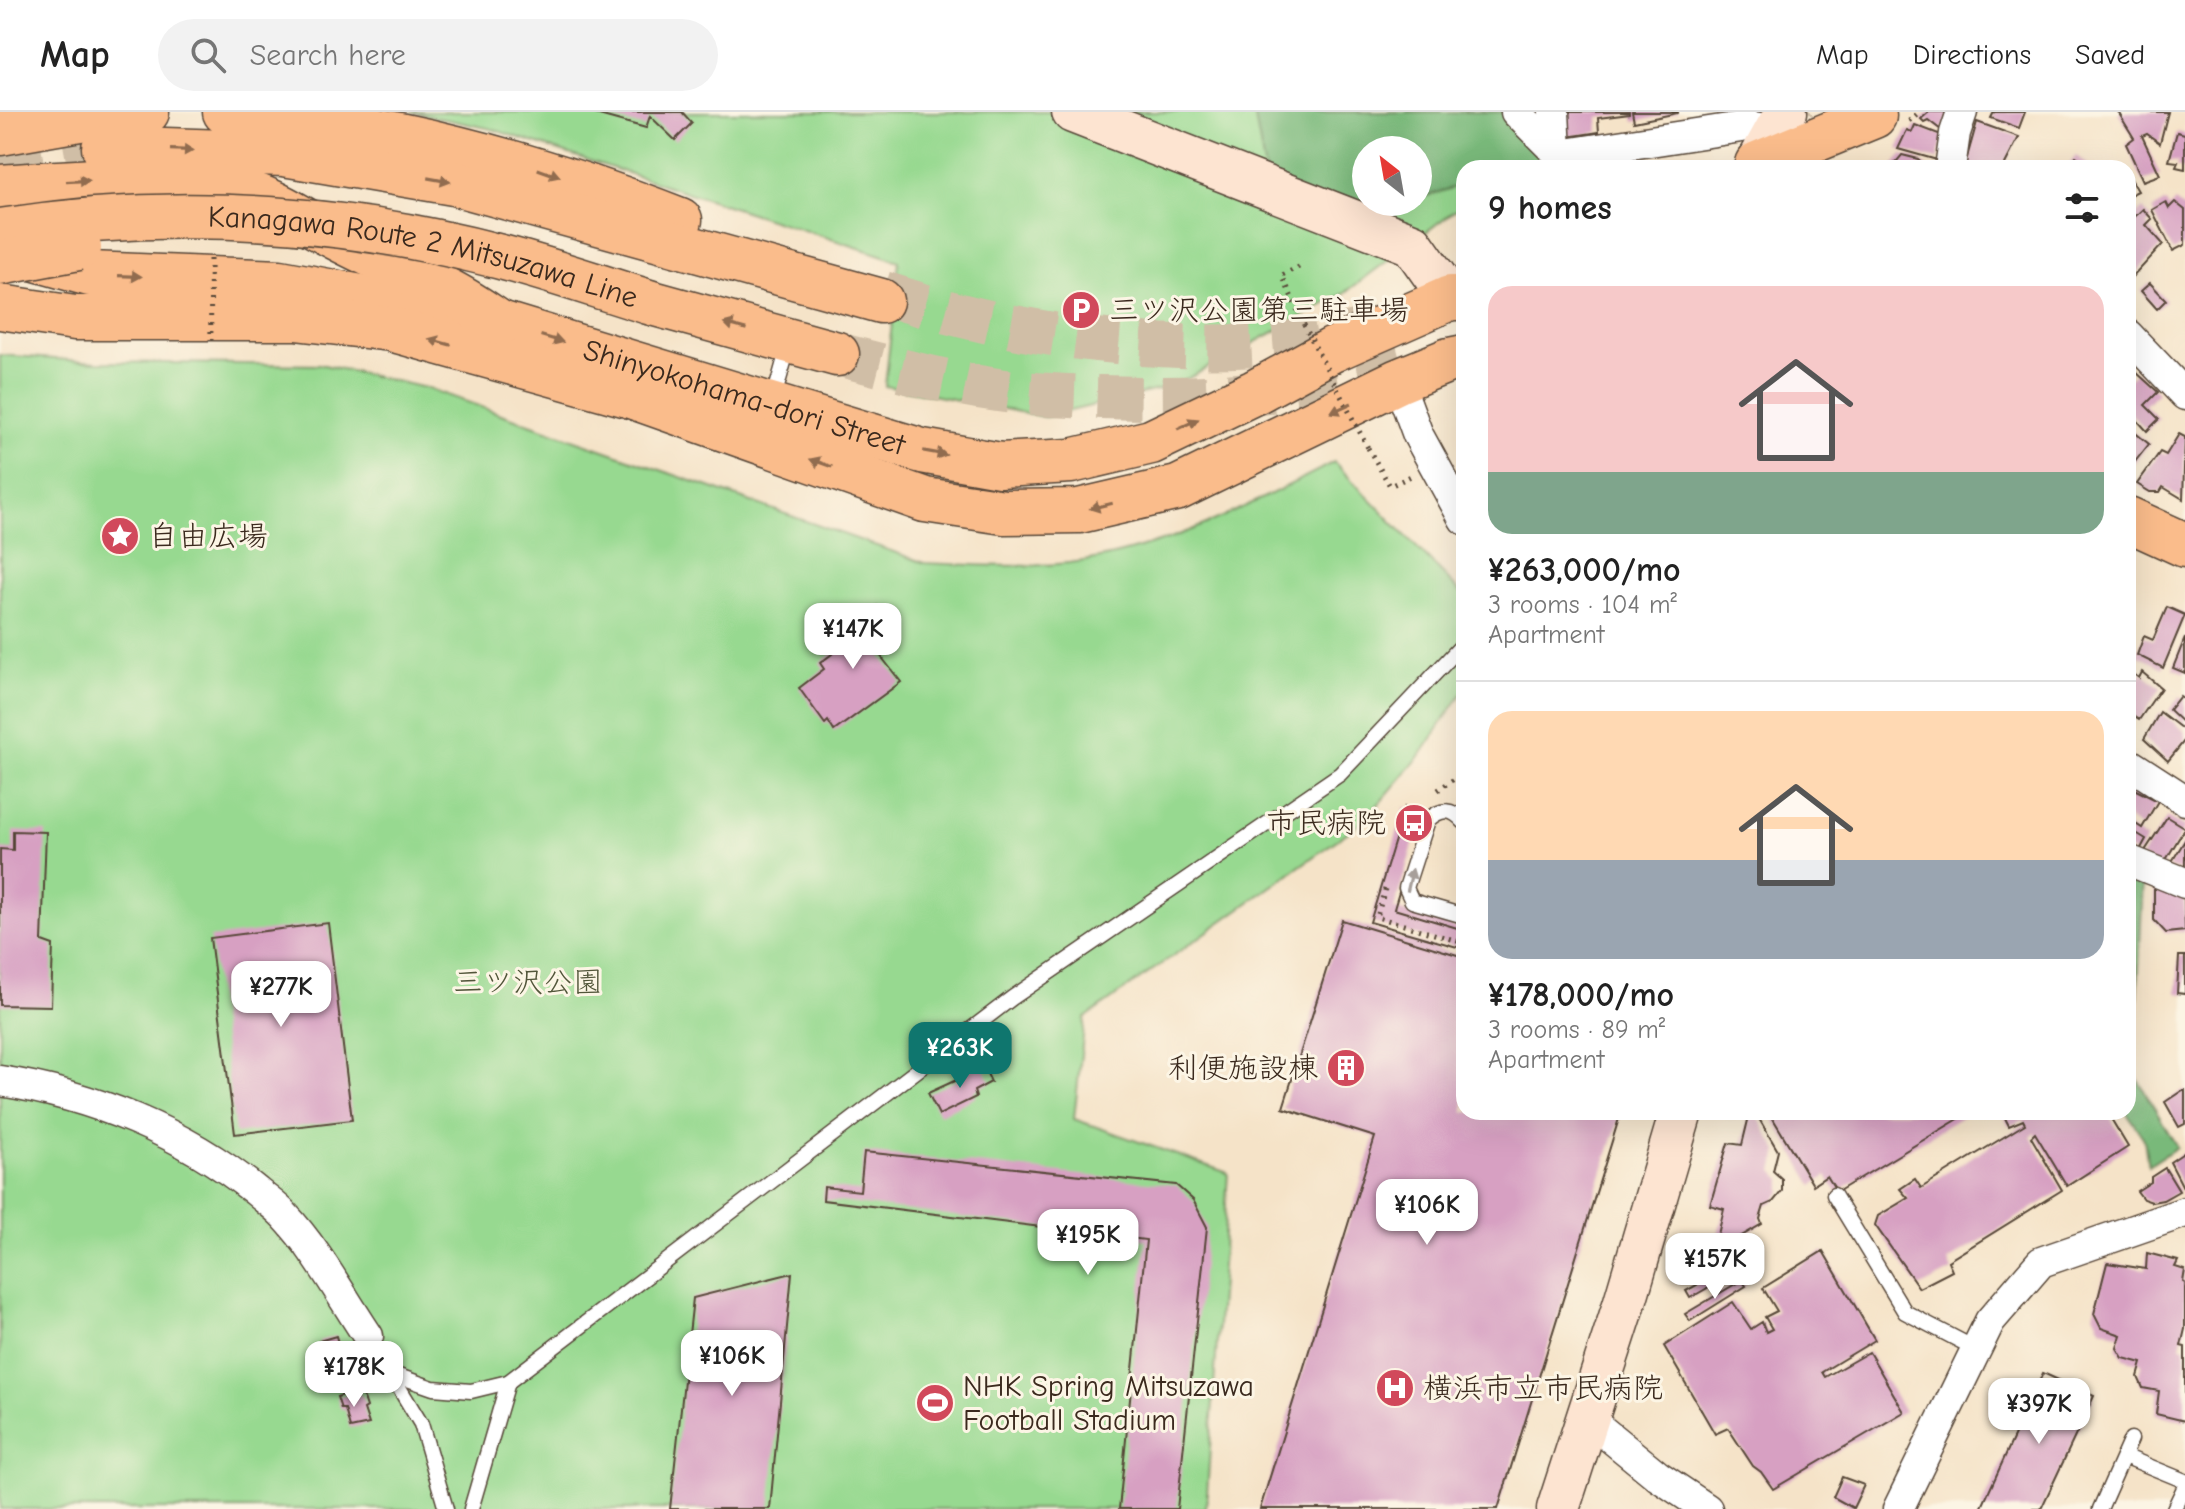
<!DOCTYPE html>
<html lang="en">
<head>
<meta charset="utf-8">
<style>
  body { margin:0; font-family:"Comic Neue","Klee One",sans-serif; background:#f2f2f2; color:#222; height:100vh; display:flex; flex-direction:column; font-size:30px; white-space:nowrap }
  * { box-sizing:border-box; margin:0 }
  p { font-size:26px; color:#767676 }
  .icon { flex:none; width:44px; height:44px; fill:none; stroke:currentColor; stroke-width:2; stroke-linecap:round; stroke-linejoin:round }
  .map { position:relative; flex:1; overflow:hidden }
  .panel { position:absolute; left:1456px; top:48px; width:680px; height:960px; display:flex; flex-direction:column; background:#fff; border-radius:24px; box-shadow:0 8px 32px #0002 }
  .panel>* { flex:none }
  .needle { width:52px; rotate:329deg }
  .buttons { position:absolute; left:1352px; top:24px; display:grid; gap:16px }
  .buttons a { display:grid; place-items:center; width:80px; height:80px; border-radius:50%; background:#fff; box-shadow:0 8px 32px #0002; font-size:40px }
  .price { position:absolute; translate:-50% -68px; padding:0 18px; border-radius:16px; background:#fff; color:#222; font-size:26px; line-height:52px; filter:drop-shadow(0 2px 4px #0008) }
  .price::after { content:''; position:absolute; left:50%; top:48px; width:24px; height:18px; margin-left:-12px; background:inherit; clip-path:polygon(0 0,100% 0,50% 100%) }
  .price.on { background:#0f766e; color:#fff }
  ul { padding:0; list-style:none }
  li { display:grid; align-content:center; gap:16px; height:424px; padding:0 32px }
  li+li { border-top:2px solid #e0e0e0 }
  li span { display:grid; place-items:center; height:248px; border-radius:24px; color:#555 }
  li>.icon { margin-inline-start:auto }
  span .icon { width:144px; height:144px; fill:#fffc; stroke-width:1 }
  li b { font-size:34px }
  h2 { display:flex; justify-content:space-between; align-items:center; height:96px; padding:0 32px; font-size:34px }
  header { display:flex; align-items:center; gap:48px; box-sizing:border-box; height:112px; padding:0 40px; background:#fff; border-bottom:2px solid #e0e0e0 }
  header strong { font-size:38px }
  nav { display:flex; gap:44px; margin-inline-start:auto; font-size:28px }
  .search { width:560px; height:72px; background:#f2f2f2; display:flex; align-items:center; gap:20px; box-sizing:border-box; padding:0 28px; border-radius:44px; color:#767676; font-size:30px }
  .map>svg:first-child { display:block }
  .green { fill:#97d990; stroke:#698257; stroke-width:2; fill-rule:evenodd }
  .forest { fill:#79b97a; stroke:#5a724c; stroke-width:2 }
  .building { fill:#d7a0c2 }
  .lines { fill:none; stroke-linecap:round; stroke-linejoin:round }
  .highway-tunnel { stroke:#d0bea6; stroke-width:44; stroke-dasharray:44 22; stroke-linecap:butt }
  .lane-casing { stroke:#574638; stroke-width:17 }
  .street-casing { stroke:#574638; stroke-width:33 }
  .secondary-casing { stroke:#574638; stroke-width:45 }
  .primary-casing { stroke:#574638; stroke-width:47 }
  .highway-casing { stroke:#574638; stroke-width:47 }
  .path { stroke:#574638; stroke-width:5; stroke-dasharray:2 6; stroke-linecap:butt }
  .lane { stroke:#fff; stroke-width:14 }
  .street { stroke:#fff; stroke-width:30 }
  .secondary { stroke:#fde4d1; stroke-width:42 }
  .primary { stroke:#fabc8b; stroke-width:44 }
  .highway { stroke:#fabc8b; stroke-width:44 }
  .highway-bridge-casing { stroke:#574638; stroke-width:47; stroke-linecap:butt }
  .path-bridge { stroke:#574638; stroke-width:5; stroke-dasharray:2 6; stroke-linecap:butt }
  .highway-bridge { stroke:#fabc8b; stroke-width:44 }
  .oneway { fill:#916c4f }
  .oneway2 { fill:#a79f9a }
  .labels { text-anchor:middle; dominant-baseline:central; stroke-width:6; stroke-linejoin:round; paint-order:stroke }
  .street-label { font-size:30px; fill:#3b2a1e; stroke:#fcf5e5 }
  .poi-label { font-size:30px; fill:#3b2a1e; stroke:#fcf5e5; text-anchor:start }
  .park-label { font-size:30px; fill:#52563a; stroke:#fcf5e5 }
</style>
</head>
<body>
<header>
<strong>Map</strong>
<div class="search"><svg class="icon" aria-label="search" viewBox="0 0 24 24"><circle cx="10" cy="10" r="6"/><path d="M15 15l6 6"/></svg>Search here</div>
<nav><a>Map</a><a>Directions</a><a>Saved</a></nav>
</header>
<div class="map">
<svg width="2185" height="1397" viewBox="0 0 2185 1397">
  <rect width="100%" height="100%" fill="#fcf5e5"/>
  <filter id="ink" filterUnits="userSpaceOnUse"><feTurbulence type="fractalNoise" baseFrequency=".0125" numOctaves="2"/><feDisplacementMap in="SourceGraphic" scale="16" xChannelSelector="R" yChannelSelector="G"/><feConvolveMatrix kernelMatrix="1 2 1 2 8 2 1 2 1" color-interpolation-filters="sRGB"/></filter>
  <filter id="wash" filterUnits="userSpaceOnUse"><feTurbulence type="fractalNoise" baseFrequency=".006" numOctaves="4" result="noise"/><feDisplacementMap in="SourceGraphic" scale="32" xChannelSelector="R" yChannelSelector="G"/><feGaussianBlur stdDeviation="1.8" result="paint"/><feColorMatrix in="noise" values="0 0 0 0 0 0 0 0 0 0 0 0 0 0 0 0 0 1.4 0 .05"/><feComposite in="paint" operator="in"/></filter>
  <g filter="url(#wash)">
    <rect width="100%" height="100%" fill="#f5e3c8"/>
    <g class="green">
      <path d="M411,0H1494L1546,56H1464V95L1454,99L1342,183L1174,274L1045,305L885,274L899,149L492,17ZM1366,38H1418V90H1366Z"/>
      <path d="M0,243L97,250L324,253L430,277L925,451C978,453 1032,457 1084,449C1174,434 1254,391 1334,350L1464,484V578L1420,644L1365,708L1085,906L1074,1007L1228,1061L1206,1397H0Z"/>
    </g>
    <g class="forest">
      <path d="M1254,0H1517L1559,43L1517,56H1464V72L1418,87V38H1366V90H1407L1356,106L1268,76Z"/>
      <path d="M2128,757L2143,767L2138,880L2131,956L2177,1035L2148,1054L2144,1027L2126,1000Z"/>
    </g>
    <g id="blocks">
      <g class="building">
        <path d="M588,0H682L692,11L675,28L650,4L646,16Z"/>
        <path d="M1564,0H1629V2L1598,6L1599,20L1567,25Z"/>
        <path d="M1632,0H1678V1L1634,10Z"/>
        <path d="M1929,0H1951L1941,18L1928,8L1924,10L1921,7Z"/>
        <path d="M1994,0H2025L2019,16L1991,6Z"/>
        <path d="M2118,0H2168L2160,31L2147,22L2142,24L2160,63L2143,69L2126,32L2134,26Z"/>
        <path d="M1977,10L2019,25L2003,56H1964Z"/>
        <path d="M1915,13L1944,24L1937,48L1898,37L1907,18L1912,20Z"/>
        <path d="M2177,20L2185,22V57L2176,55L2178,50L2169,49Z"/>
        <path d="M1902,43L1918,47L1928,56H1891Z"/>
        <path d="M2076,44L2093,56H2057L2061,51L2066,56Z"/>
        <path d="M2128,62L2138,79L2128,84Z"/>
        <path d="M2166,90L2169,96L2175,90L2185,98V133L2173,139L2152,98Z"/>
        <path d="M2143,97L2152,107L2146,113L2163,132L2131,167L2128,165V111Z"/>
        <path d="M2150,171L2166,188L2157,197L2141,179Z"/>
        <path d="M2136,260L2158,280L2145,293L2159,307L2147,319L2128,298V268Z"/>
        <path d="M2128,315L2149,332L2134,351L2128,347Z"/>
        <path d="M2179,322L2185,325L2183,387L2163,375L2160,380H2150L2137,372L2160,340L2166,343Z"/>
        <path d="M877,494L898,522L876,538L901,570L834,619L828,609L825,612L799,576L824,557L820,551L832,542L825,533Z"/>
        <path d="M2167,495L2185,503L2163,556L2137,543L2144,524L2153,528Z"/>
        <path d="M2185,526V561L2173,556Z"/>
        <path d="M2128,558L2139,566L2142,560L2161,576L2139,608L2128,601Z"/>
        <path d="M2180,584L2185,588V613L2169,598Z"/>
        <path d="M2160,600L2185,619V628L2168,649L2144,627Z"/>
        <path d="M2128,674L2158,689L2142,716L2128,707Z"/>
        <path d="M1405,695L1423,700L1394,797L1464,818V837L1370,810Z"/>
        <path d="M2167,705L2185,716L2161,756L2141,745Z"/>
        <path d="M2128,716L2146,727L2138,742L2128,737Z"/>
        <path d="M13,719L46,720L42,829L53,833L51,894L0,893V737L13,738Z"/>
        <path d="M2185,728V759L2168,756Z"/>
        <path d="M2154,774L2184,780L2185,819L2166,821L2154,808Z"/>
        <path d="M1342,808L1464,845V1000H1621L1498,1397H1260L1375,1025L1283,996Z"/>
        <path d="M328,811L352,1008L235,1022L210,826Z"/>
        <path d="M2179,844H2185V882L2177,881Z"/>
        <path d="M982,951L991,970L974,979L976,985L939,1003L928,981L963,965L960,961Z"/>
        <path d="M2183,978H2185V1012L2179,1015L2165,990Z"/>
        <path d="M1750,1000H1755L1778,1039L1773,1059L1782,1067V1079L1773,1090L1764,1094L1760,1107L1762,1112L1714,1140L1724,1097L1710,1093L1728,1031L1742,1033Z"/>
        <path d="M1769,1000H1970L1837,1080L1827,1064L1813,1073Z"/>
        <path d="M2013,1000H2107L2128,1035L2067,1074L2035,1021L2031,1025L2062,1078L1948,1149L1952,1159L1919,1176L1875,1113L1878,1104L1908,1086L1900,1077L1915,1067L1921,1076L2025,1012L2023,1008L2009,1014L2005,1006Z"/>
        <path d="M864,1040L1176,1073L1193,1088L1207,1115L1177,1397H1119L1146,1128L823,1088L824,1075L860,1079Z"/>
        <path d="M2185,1040V1079L2170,1050Z"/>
        <path d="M2165,1056L2179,1079L2163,1088L2152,1090L2143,1087L2137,1079L2151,1070V1065Z"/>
        <path d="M1745,1134L1755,1149L1690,1186L1686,1179L1697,1173L1692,1165Z"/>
        <path d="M1823,1139L1875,1228L1822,1260L1825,1265L1869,1240L1904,1300L1773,1377L1761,1360L1753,1354L1728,1316L1715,1322L1664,1234L1733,1190L1751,1217L1762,1210L1766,1220L1772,1217L1765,1205L1777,1199L1763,1176Z"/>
        <path d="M2147,1141L2178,1149L2175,1155L2185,1158L2183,1170L2185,1171V1217L2181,1234L2185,1235V1309L2156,1302L2159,1279L2143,1276L2138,1265L2142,1251L2123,1246L2117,1236L2121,1223L2101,1216L2094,1202L2107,1151L2146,1157Z"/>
        <path d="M792,1161L770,1397H670L693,1186Z"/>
        <path d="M1742,1168L1746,1174L1690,1209L1685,1202Z"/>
        <path d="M336,1224L343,1249L346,1248L347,1258L336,1261L337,1266L325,1269L322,1257L326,1256L319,1229Z"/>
        <path d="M2043,1261L2094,1284L2041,1397H1981Z"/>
        <path d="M356,1279L364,1286L367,1295L364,1297L369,1312L350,1316L345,1297H341L337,1285Z"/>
        <path d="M1842,1365L1864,1373L1853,1396L1833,1385Z"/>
      </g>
    </g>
  </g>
  <g filter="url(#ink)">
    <use href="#blocks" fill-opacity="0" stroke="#574638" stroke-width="2"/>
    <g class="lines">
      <g class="highway-tunnel">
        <path d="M1757,41L1811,0"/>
        <path d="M0,55L104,36"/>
        <path d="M883,181C1033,230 1210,252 1366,218"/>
        <path d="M837,242C891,256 943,270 998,278C1032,283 1067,284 1101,285C1212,289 1300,282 1408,253"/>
      </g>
      <defs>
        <g id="lane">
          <path d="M773,289L789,232"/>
          <path d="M1464,710C1452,696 1441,696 1428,708L1406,776L1412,789L1464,804"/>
          <path d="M1834,1083L1905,1200L1976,1237"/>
          <path d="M368,1224L421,1312L446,1397"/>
          <path d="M390,1261L433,1276L471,1279L508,1270L1012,886L1340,662L1464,531"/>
          <path d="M2124,1344L2185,1369"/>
          <path d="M471,1397L508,1270"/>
          <path d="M2100,1397L2131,1327"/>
          <path d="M2174,1397L2185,1374"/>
        </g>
        <g id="street">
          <path d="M1516,0L1559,43L1748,14L1775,19"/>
          <path d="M1554,0L1556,40"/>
          <path d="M1950,56L1955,21L1962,0"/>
          <path d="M2128,223L2185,283"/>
          <path d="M1398,269L1418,323L1464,407"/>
          <path d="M2128,651L2185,688"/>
          <path d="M2128,748L2185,771"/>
          <path d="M0,969C91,983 184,1020 256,1079C265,1087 276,1094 284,1103C317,1138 341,1184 368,1224"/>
          <path d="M1588,1307L1658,1364L1707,1397"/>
          <path d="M1898,1397L1990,1209L2041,1150L2185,1100"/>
        </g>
        <g id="secondary">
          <path d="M1073,0L1412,132L1450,186"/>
          <path d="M1755,56L1786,0"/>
          <path d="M1558,1397L1624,1193L1681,1000"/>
        </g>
        <g id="primary">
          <path id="s1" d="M22,143L90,162L280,170L500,211L922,339L1000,353L1071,349L1151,330L1255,280L1332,238L1450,186H1464"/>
          <path d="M0,195L75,206H295L391,217L628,283L925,388L1004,400L1079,399L1178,376L1398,269L1449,248L1464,245"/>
          <path d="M2128,407L2185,433"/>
        </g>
        <g id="highway">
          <path d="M225,0C383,9 533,51 680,108"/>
          <path d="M0,21L85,6L147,0"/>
          <path d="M104,36L284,42L454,71L881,189"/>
          <path d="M1757,52L1874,4"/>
          <path d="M0,75C77,69 155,63 232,77C271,84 302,108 337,126C373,145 411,161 448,179C466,188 483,200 500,211"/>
          <path d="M652,191L837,242"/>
        </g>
      </defs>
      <use href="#lane" class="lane-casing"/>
      <use href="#street" class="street-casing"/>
      <use href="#secondary" class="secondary-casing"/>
      <use href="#primary" class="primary-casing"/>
      <use href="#highway" class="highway-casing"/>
      <g class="path">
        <path d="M1909,9L1919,0"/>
        <path d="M1299,155L1282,163L1304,213"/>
        <path d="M1368,336L1390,374L1411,364"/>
        <path d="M1438,678L1464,660"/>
        <path d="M1385,777L1377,805L1464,831"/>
      </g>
      <use href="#lane" class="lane"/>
      <use href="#street" class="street"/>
      <use href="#secondary" class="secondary"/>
      <use href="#primary" class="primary"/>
      <use href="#highway" class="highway"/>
      <defs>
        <g id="highway-bridge">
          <path id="s2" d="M0,119C167,93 337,102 501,145C552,158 602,176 652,191"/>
          <path d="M0,151L79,136"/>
        </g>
      </defs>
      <use href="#highway-bridge" class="highway-bridge-casing"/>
      <g class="path-bridge">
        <path d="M210,147L211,229"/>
        <path d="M1304,213L1368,336"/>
      </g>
      <use href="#highway-bridge" class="highway-bridge"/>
    </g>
    <defs><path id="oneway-solid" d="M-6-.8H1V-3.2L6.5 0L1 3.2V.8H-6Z" transform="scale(2)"/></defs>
    <g class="oneway">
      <use href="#oneway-solid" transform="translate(182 38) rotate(2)"/>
      <use href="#oneway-solid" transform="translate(549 61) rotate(19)"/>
      <use href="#oneway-solid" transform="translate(439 68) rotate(10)"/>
      <use href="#oneway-solid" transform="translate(78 69) rotate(-3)"/>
      <use href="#oneway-solid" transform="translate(130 164) rotate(2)"/>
      <use href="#oneway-solid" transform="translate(735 214) rotate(-164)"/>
      <use href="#oneway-solid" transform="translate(552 227) rotate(17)"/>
      <use href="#oneway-solid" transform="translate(440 230) rotate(-164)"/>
      <use href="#oneway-solid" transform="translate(1341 296) rotate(155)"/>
      <use href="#oneway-solid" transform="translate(1188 312) rotate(-25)"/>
      <use href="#oneway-solid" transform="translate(935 341) rotate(10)"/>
      <use href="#oneway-solid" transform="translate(821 351) rotate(-161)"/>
      <use href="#oneway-solid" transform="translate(1101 394) rotate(167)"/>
    </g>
    <use class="oneway2" href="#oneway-solid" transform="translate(1410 768) rotate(-77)"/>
  </g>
  <defs>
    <symbol id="parking-disc" viewBox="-11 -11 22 22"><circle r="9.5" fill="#d1495b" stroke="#fcf5e5"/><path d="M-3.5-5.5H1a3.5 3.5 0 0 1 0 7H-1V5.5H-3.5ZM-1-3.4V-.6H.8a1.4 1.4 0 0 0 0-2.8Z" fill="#fff"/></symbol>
    <symbol id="sight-disc" viewBox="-11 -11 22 22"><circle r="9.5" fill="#d1495b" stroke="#fcf5e5"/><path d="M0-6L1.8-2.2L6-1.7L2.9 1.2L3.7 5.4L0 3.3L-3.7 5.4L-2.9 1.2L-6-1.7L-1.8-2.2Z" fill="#fff"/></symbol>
    <symbol id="bus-disc" viewBox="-11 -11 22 22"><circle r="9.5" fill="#d1495b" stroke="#fcf5e5"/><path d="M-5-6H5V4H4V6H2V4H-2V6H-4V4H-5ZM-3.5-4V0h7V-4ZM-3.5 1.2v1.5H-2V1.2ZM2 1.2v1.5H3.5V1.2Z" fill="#fff"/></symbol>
    <symbol id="building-disc" viewBox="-11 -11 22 22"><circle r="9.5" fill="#d1495b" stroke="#fcf5e5"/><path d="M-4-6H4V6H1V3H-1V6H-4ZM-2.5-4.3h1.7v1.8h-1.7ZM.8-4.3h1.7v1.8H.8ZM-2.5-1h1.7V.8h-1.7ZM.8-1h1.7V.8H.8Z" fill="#fff"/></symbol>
    <symbol id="hospital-disc" viewBox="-11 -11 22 22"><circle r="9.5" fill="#d1495b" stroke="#fcf5e5"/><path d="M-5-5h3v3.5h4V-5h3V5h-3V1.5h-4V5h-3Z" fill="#fff"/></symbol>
    <symbol id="stadium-disc" viewBox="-11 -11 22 22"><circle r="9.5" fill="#d1495b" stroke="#fcf5e5"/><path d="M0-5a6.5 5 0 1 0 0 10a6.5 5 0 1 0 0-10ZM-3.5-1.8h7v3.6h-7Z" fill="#fff"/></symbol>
  </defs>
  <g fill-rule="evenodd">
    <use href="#parking-disc" x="1059" y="176" width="44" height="44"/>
    <use href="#sight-disc" x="98" y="402" width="44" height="44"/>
    <use href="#bus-disc" x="1392" y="689" width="44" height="44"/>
    <use href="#building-disc" x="1324" y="934" width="44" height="44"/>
    <use href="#hospital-disc" x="1373" y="1254" width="44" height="44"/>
    <use href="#stadium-disc" x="913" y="1269" width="44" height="44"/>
  </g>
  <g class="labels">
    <g class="street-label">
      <text stroke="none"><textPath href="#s2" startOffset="428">Kanagawa Route 2 Mitsuzawa Line</textPath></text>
      <text stroke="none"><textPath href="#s1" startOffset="740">Shinyokohama-dori Street</textPath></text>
    </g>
    <g class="poi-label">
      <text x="1109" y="198">三ツ沢公園第三駐車場</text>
      <text x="148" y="424">自由広場</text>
      <text x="1386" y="711" text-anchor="end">市民病院</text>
      <text x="1318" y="956" text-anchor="end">利便施設棟</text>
      <text x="963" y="1274">NHK Spring Mitsuzawa<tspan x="963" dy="34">Football Stadium</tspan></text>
      <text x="1423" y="1276">横浜市立市民病院</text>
    </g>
    <g class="park-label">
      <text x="528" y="870">三ツ沢公園</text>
    </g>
  </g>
</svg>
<div class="buttons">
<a><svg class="needle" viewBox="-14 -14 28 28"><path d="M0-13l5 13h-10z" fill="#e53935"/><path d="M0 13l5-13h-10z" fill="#767676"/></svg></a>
</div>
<b class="price" style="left:853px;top:559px">¥147K</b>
<b class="price" style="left:281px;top:917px">¥277K</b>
<b class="price on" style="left:960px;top:978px">¥263K</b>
<b class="price" style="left:1427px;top:1135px">¥106K</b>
<b class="price" style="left:1088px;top:1165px">¥195K</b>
<b class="price" style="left:1715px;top:1189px">¥157K</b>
<b class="price" style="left:732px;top:1286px">¥106K</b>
<b class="price" style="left:354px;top:1297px">¥178K</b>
<b class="price" style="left:2039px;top:1334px">¥397K</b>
<section class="panel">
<h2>9 homes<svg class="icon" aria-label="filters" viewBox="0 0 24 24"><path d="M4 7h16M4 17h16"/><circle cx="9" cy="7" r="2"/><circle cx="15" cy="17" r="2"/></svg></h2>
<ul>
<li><span style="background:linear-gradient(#f6c9c9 75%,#7fa58c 0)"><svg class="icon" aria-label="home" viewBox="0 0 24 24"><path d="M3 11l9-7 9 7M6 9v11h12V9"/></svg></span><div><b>¥263,000/mo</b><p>3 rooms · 104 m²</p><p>Apartment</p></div></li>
<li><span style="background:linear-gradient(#ffd9b3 60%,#9aa5b1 0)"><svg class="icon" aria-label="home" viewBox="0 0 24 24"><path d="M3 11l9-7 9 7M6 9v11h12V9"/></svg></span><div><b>¥178,000/mo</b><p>3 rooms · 89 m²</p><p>Apartment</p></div></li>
</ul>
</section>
</div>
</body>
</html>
